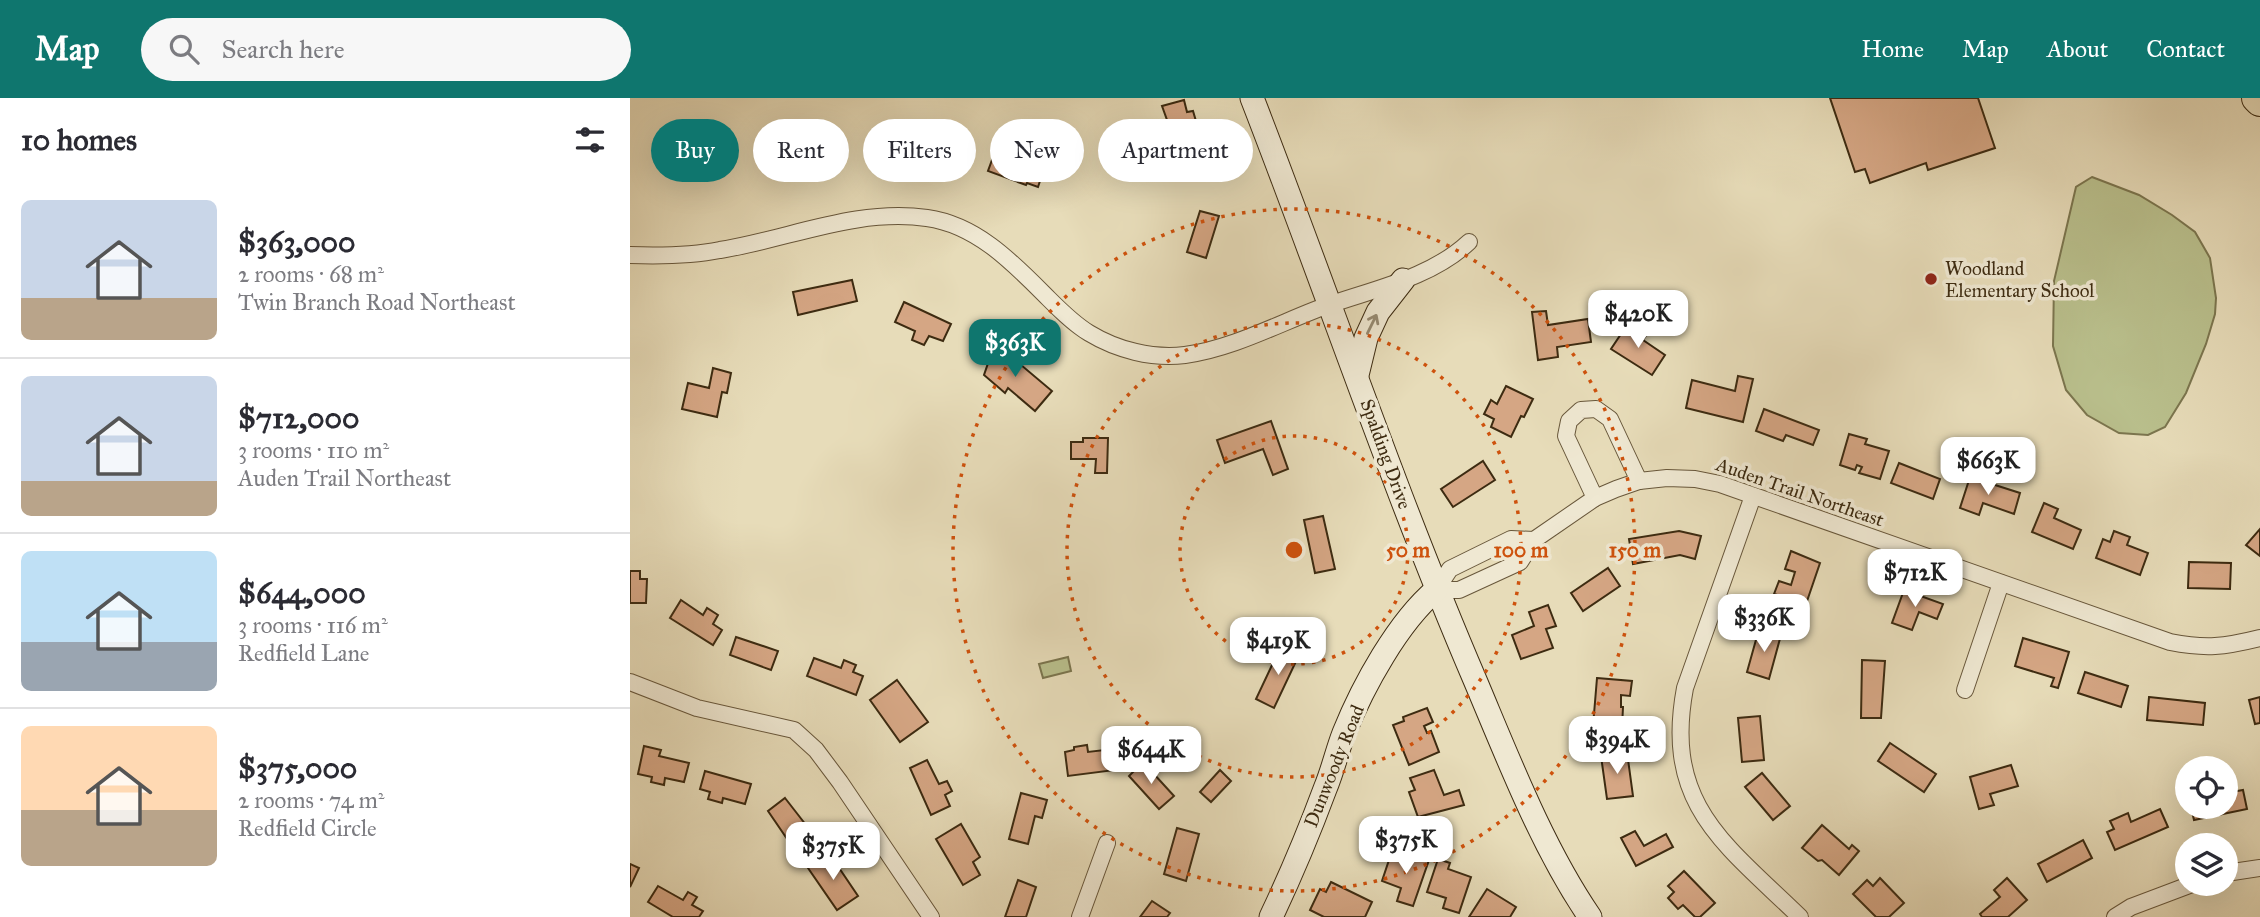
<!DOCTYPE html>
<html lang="en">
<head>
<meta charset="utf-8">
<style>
  body { margin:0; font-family:"IM FELL Great Primer",serif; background:#f7f7f7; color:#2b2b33; height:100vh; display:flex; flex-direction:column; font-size:26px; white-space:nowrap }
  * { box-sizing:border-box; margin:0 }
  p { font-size:23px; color:#7c7c81 }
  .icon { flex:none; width:38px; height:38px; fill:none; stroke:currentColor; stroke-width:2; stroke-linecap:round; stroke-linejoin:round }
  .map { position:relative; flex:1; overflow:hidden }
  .details { display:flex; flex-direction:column; background:#fff; width:630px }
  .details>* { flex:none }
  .guide { position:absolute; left:21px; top:21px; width:665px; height:63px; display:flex; gap:14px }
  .buttons { position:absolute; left:1545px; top:658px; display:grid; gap:14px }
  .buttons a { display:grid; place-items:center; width:63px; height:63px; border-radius:50%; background:#fff; box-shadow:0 7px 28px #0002; font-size:35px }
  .price { position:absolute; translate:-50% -60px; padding:0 16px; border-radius:14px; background:#fff; color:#222; font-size:23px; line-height:46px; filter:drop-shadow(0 2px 4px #0008) }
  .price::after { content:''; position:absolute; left:50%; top:42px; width:21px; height:16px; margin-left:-10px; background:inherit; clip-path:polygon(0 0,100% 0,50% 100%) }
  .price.active { background:#0f766e; color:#fff }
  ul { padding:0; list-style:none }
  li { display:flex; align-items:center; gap:21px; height:175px; padding:0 21px }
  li+li { border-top:2px solid #e1e1e2 }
  li span { display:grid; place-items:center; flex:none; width:196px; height:140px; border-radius:10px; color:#555 }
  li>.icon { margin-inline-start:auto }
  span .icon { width:84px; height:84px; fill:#fffc; stroke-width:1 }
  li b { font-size:30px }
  h2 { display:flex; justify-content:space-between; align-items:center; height:84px; padding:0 21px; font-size:30px }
  .chip { padding:0 24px; border-radius:32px; background:#fff; box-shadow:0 7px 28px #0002; font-size:24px; line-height:63px }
  .chip.active { background:#0f766e; color:#fff }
  header { display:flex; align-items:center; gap:42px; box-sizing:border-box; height:98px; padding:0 35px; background:#0f766e; color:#fff }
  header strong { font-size:33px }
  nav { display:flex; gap:38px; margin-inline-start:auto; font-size:24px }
  .search { width:490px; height:63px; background:#f7f7f7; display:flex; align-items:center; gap:18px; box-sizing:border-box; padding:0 24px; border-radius:38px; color:#7c7c81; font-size:26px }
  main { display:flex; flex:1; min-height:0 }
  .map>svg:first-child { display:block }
  .green { fill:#b9bf8c; stroke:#7b754e; stroke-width:2 }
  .building { fill:#d5a684; stroke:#3d2b11; stroke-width:2 }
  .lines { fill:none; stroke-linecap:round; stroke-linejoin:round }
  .street-casing { stroke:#68573b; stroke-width:18 }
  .secondary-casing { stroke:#3d2b11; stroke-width:25 }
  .highway-casing { stroke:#3d2b11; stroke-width:32 }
  .street { stroke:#efe8d2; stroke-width:16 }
  .secondary { stroke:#efe8d2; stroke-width:23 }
  .highway { stroke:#e7dcb9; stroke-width:30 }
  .oneway { stroke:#968a72 }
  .ring { fill:none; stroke:#ce520d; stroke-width:3.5; stroke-dasharray:3.5 7 }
  .poi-dot { fill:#8f2418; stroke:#efe8d2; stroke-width:2.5 }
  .labels { text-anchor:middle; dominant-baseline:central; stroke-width:7; stroke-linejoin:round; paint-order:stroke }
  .poi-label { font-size:19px; fill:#3d2b11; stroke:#efe8d2; text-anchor:start }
  .street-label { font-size:19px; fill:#3d2b11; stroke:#efe8d2 }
  .centre { fill:#ce520d; stroke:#efe8d2; stroke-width:3.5 }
  .ring-label { font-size:21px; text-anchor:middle; font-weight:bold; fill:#ce520d; stroke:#efe8d2; stroke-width:7; stroke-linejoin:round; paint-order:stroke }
</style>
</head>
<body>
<header>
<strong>Map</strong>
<div class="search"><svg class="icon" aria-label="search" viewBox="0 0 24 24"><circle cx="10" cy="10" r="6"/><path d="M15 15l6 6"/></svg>Search here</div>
<nav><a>Home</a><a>Map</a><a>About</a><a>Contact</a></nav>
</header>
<main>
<section class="details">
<h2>10 homes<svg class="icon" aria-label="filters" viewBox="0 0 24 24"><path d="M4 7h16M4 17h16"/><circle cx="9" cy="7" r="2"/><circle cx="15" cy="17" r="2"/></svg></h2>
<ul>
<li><span style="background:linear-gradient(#c9d6e8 70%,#b9a48a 0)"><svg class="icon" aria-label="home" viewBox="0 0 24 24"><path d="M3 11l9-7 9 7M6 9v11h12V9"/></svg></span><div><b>$363,000</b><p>2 rooms · 68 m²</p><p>Twin Branch Road Northeast</p></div></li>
<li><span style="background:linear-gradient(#c9d6e8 75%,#b9a48a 0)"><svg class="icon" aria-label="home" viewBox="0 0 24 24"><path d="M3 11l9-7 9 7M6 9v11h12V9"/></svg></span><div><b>$712,000</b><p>3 rooms · 110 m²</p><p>Auden Trail Northeast</p></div></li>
<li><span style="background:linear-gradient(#bfe0f5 65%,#9aa5b1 0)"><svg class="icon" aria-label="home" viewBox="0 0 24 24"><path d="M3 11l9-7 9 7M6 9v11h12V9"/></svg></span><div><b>$644,000</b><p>3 rooms · 116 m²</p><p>Redfield Lane</p></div></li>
<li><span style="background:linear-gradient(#ffd9b3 60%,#b9a48a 0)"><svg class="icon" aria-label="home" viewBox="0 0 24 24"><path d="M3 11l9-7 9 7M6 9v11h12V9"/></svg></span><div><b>$375,000</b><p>2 rooms · 74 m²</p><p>Redfield Circle</p></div></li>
</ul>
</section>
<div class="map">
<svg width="1630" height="819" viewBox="0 0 1630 819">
  <rect width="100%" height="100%" fill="#e7dcb9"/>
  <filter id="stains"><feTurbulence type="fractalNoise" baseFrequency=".00286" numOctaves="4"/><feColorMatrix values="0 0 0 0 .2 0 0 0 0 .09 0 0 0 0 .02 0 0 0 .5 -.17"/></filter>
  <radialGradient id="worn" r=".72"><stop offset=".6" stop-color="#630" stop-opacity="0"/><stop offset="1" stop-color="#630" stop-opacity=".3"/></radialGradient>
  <g class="green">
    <path d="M1462,79L1509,97L1542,117L1565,134L1580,160L1586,200L1585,216L1576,246L1556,295L1535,329L1518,337L1489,335L1457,317L1436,292L1423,248L1424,183L1446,89Z"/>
    <path d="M438,559L441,573L413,580L409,566Z"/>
  </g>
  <g class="building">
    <path d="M1200,0H1348L1365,50L1298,72L1296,65L1240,85L1235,71L1225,74Z"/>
    <path d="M554,2L557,14L563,13L573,47L538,58L529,25L537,22L532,8Z"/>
    <path d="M259,25H280L281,34H299V56L260,57Z"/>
    <path d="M182,35L185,44L198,41L204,65L152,80L145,55L171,48L169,39Z"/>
    <path d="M366,51L406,66L405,70L413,74L408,89L397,85L396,87L358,73Z"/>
    <path d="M570,113L589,118L576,160L557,154Z"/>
    <path d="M222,182L227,203L168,217L163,194Z"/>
    <path d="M274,204L321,226L313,243L299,238L294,247L282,242L285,233L265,224Z"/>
    <path d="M916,213L918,227L958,221L961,244L927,249L928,259L908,262L902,214Z"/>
    <path d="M1003,227L1017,236L1013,242L1035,257L1022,277L981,251L993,233L998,235Z"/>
    <path d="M365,245L422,293L405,313L378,290L375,295L354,277Z"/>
    <path d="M83,270L101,275L97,295L92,294L87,319L52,311L58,285L79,290Z"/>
    <path d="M1108,278L1123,281L1113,324L1056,310L1062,282L1105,293Z"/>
    <path d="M876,288L903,301L894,319L891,318L881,339L861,329L864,321L854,316L861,302L867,306Z"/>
    <path d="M1134,311L1189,332L1183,347L1156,337L1153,343L1126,333Z"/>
    <path d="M641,323L658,371L643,377L633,351L595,365L587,342Z"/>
    <path d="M1219,336L1237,341L1235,346L1259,353L1250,381L1229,375L1232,369L1227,367L1225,372L1210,367Z"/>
    <path d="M453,340H478L477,375H465L466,361H441V344H453Z"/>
    <path d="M853,363L865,382L823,409L811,391Z"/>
    <path d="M1269,365L1310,381L1303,401L1261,385Z"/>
    <path d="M1340,379L1390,395L1384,416L1353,405L1349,417L1330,410Z"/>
    <path d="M1414,405L1428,411L1424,420L1451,432L1443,451L1402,434Z"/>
    <path d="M693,418L705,471L685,475L674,422Z"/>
    <path d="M1630,431V458L1616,447Z"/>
    <path d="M1049,433L1071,438L1065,461L1050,457L1003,466L999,441Z"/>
    <path d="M1484,433L1500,439L1497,447L1518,455L1510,477L1466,460L1473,441L1480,444Z"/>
    <path d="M1161,453L1190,465L1176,506L1144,496L1149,483L1161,487L1165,474L1155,471Z"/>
    <path d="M1559,464L1601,465L1600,491L1558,490Z"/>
    <path d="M978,470L990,488L953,513L941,495Z"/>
    <path d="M0,473H10V481H17L16,505H0Z"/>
    <path d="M1274,492L1313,506L1307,521L1289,514L1282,532L1262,525Z"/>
    <path d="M51,502L73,517L77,510L88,517L83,526L92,532L83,547L40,520Z"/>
    <path d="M918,507L926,528L916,531L923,550L891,561L882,537L904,528L899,514Z"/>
    <path d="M1129,531L1151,537L1139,581L1117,574Z"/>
    <path d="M106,539L148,553L141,572L100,557Z"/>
    <path d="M1393,540L1439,554L1428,590L1421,588L1424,580L1385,568Z"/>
    <path d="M651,548L669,557L644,610L626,601Z"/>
    <path d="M184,560L211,570L214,562L226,567L223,574L233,578L226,597L177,578Z"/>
    <path d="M1232,562L1255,563L1251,620H1231Z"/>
    <path d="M1455,574L1498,588L1491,609L1448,595Z"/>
    <path d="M967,580L1002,583L1000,598L991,597V609H993L992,630L963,628Z"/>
    <path d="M267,582L298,624L270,644L240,602Z"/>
    <path d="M1519,599L1575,605L1573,627L1517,622Z"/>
    <path d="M1630,599V625L1625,626L1619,602Z"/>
    <path d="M797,610L803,624L794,628L797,635L801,633L809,654L779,667L763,627L774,623L773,619Z"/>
    <path d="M1130,618L1134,662L1112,664L1108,620Z"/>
    <path d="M1260,645L1306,676L1294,694L1248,663Z"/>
    <path d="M457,647L458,654L483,651L485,672L438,678L435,654L444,652V649Z"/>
    <path d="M14,648L31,652L29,658L59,665L54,684L35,680L34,687L21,684L22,679L8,676Z"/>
    <path d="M997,654L1003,698L977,701L971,658Z"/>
    <path d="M297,662L309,686L317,683L322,693L315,697L320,708L301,717L280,670Z"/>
    <path d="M513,664L544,698L529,711L499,678Z"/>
    <path d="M1381,667L1388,688L1360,696L1364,707L1349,711L1340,679Z"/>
    <path d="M590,672L601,683L581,704L570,694Z"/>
    <path d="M804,672L814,697L829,692L834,707L788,719L779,694L785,692L780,680Z"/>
    <path d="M75,673L121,686L115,706L93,700L92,705L78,701L80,694L70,691Z"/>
    <path d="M1132,675L1160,708L1143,722L1115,689Z"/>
    <path d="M1613,692L1617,711L1564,722L1561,709H1596V695Z"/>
    <path d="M391,695L417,702L412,720L405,718L398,746L379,741Z"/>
    <path d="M155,700L183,736L164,751L138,713Z"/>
    <path d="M1530,711L1538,729L1485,752L1477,734L1484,731L1480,723L1498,715L1501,724Z"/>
    <path d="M331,726L350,759L343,764L350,777L333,787L306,741Z"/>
    <path d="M1192,727L1219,751L1222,747L1229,753L1209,777L1192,762L1188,763L1172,750Z"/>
    <path d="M547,730L569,736L556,783L534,776Z"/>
    <path d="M1005,733L1014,748L1036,736L1043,749L1006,768L991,740Z"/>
    <path d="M1453,742L1462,760L1417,784L1408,766Z"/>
    <path d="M786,754L800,759L783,808L767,803L771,790L752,783L761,756L782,763Z"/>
    <path d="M199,755L228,798L207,812L178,770Z"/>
    <path d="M808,761L820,765L818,771L841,779L829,815L813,810L816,800L797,794Z"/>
    <path d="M0,766L9,770L0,789Z"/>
    <path d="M1054,773L1085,805L1070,819H1065L1053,807L1048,811L1038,800L1044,794L1038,788Z"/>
    <path d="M1250,780L1274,805L1259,819H1246L1223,796L1237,782L1243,788Z"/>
    <path d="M1377,780L1397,802L1378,819H1352L1350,816L1370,799L1364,792Z"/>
    <path d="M388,782L406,789L396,819H375Z"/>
    <path d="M701,784L742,804L735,819H694L680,812L690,791L696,794Z"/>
    <path d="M28,788L53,802L58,794L67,799L62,807L73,813L69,819H43L18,804Z"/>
    <path d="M857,791L886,809L880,819H839Z"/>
    <path d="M522,803L540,815L537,819H510Z"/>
  </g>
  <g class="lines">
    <defs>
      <g id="street">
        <path d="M0,157C30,158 60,158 90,152C159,141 226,110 297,120C348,127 385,167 419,201C431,213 444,226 459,235C487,252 522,261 555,257C600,251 644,228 685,212C737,192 797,183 839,144"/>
        <path d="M1123,398L1055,590C1033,707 1095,746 1170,819"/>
        <path d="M965,400L936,338L939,323L951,312L966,311L980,321L1009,383"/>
        <path d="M806,492H829L890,464L904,442L965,400L986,391L1009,383L1037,380L1065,381L1090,386L1540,544C1576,551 1594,549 1630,540"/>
        <path d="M806,492L820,471L881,441L904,442"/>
        <path d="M0,584L67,610L164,632L186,652L210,684L301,819"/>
        <path d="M1335,592L1371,485"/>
        <path d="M1596,775L1630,770"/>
        <path d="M450,819L477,745"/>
        <path d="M1485,819L1501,809L1562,786"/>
      </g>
      <g id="secondary">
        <path d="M622,0C697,193 763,391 845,582C878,660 912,749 960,819"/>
        <path d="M727,277L736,240L748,214L773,182"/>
        <path d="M641,819C661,777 679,734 695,691C703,672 707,653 714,635C733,588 768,524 806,492"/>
      </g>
      <path id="highway" d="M1627,0L1630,3"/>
    </defs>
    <use href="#street" class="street-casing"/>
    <use href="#secondary" class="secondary-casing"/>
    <use href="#highway" class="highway-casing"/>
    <use href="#street" class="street"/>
    <use href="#secondary" class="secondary"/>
    <use href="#highway" class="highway"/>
  </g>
  <defs><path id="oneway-shaft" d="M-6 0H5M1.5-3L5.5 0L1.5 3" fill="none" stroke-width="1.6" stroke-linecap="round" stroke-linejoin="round" transform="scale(1.75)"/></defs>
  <use class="oneway" href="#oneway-shaft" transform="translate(742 226) rotate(-64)"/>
  <g class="ring">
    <circle cx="664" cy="452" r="114"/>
    <circle cx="664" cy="452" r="227"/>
    <circle cx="664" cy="452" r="341"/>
  </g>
  <circle class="poi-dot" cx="1301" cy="181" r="7"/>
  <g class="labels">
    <g class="poi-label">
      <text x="1315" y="170">Woodland<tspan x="1315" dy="22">Elementary School</tspan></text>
    </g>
    <g class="street-label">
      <text transform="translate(756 356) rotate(70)">Spalding Drive</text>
      <text transform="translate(1170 394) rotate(19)">Auden Trail Northeast</text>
      <text transform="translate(704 668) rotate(-68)">Dunwoody Road</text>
    </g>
  </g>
  <circle cx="664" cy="452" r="10" class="centre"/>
  <g class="ring-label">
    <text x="778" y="459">50 m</text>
    <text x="891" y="459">100 m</text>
    <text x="1005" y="459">150 m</text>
  </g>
  <rect width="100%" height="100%" filter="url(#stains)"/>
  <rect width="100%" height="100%" fill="url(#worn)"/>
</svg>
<div class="buttons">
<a><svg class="icon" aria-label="locate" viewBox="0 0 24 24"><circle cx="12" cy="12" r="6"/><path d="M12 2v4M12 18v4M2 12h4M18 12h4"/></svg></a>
<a><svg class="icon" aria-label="layers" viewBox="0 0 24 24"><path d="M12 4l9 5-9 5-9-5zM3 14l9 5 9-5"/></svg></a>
</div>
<b class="price" style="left:1008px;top:252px">$420K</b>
<b class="price active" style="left:385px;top:281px">$363K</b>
<b class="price" style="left:1358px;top:399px">$663K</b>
<b class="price" style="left:1285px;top:511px">$712K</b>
<b class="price" style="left:1134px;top:556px">$336K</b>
<b class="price" style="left:648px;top:579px">$419K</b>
<b class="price" style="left:987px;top:678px">$394K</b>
<b class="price" style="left:521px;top:688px">$644K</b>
<b class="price" style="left:776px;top:778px">$375K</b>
<b class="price" style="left:203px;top:784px">$375K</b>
<div class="guide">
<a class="chip active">Buy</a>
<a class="chip">Rent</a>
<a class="chip">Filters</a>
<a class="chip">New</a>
<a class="chip">Apartment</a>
</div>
</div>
</main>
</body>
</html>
